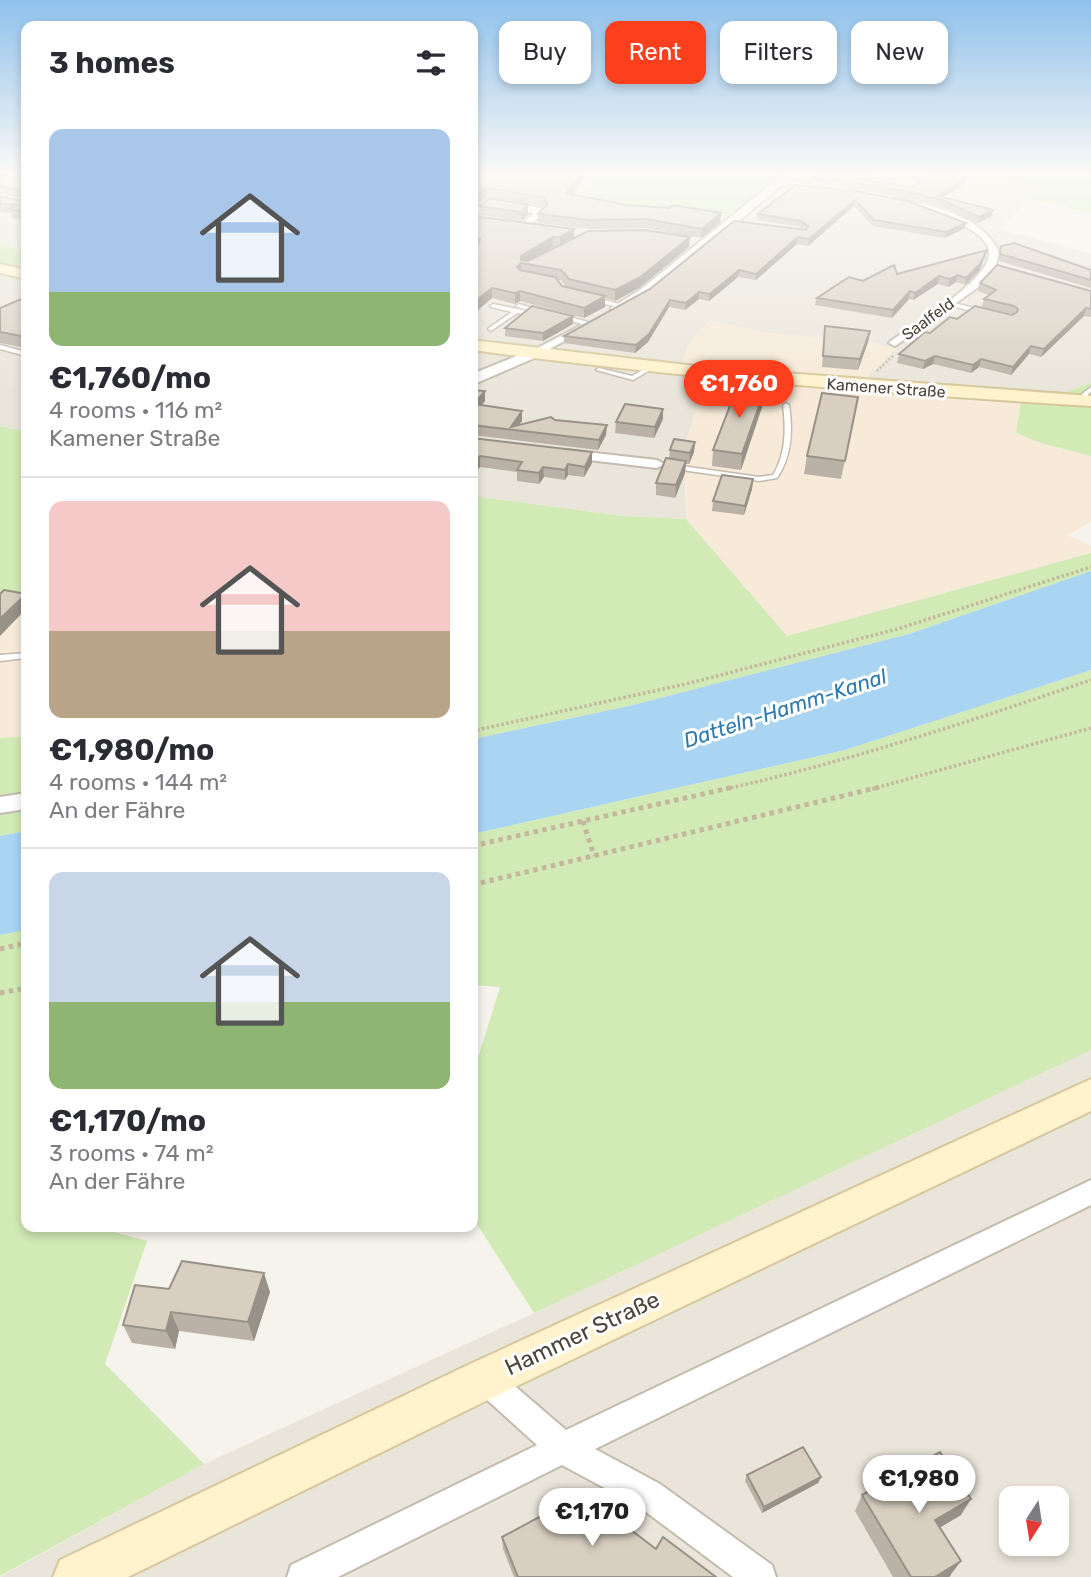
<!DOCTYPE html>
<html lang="en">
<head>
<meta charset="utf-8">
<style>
  body { margin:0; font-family:Rubik,sans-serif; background:#f7f7f7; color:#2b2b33; height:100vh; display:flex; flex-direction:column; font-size:26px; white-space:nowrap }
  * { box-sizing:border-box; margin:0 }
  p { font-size:23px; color:#7c7c81 }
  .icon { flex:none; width:38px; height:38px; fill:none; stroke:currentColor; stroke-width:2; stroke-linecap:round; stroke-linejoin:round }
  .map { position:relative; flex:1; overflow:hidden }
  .drawer { position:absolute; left:21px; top:21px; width:457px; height:1211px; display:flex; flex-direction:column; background:#fff; border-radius:14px; box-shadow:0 4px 10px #0003 }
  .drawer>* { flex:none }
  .guide { position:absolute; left:499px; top:21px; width:486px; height:63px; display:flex; gap:14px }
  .needle { width:46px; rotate:192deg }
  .buttons { position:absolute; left:999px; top:1486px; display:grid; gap:14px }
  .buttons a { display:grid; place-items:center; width:70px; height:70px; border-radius:14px; background:#fff; box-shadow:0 4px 10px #0003; font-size:35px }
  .price { position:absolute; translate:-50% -60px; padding:0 16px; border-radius:24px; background:#fff; color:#222; font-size:23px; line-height:46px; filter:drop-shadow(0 2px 4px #0008) }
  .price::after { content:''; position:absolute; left:50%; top:42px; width:21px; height:16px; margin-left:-10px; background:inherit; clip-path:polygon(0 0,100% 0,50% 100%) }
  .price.on { background:#fc3f1d; color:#fff }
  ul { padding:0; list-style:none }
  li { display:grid; align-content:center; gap:14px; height:371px; padding:0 28px }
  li+li { border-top:2px solid #e1e1e2 }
  li span { display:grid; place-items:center; height:217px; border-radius:14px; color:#555 }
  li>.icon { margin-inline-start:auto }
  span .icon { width:126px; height:126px; fill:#fffc; stroke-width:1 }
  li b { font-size:30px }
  h2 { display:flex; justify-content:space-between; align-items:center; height:84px; padding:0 28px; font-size:30px }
  .chip { padding:0 24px; border-radius:14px; background:#fff; box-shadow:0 4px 10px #0003; font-size:24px; line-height:63px }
  .chip.on { background:#fc3f1d; color:#fff }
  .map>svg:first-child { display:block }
  .residential { fill:#eae5da; fill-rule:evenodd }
  .commercial { fill:#f7ead8 }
  .green { fill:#d2eab5 }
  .water { fill:#a9d4f2 }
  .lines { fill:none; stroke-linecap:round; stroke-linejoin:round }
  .service-casing { stroke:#c2bbae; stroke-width:3 }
  .minor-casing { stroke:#c2bbae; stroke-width:4 }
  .tertiary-casing { stroke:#c2bbae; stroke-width:4 }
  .secondary-casing { stroke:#d6c79b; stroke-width:4 }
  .path-far2 { stroke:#c4b79f; stroke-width:2.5; stroke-dasharray:2 2; stroke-linecap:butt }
  .path-far1 { stroke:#c4b79f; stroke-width:3.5; stroke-dasharray:2.5 2.5; stroke-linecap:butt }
  .path { stroke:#c4b79f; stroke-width:5; stroke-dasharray:4.5 4.5; stroke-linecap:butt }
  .service { fill:#fff; fill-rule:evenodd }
  .minor { fill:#fff; fill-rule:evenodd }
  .tertiary { fill:#fff; fill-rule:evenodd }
  .secondary { fill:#fff3cd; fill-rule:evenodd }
  .wall { fill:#bab2a6; fill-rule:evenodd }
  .shaded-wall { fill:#979187 }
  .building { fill:#d8cfc1; stroke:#979187; stroke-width:2 }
  .labels { text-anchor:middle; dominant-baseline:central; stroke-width:6; stroke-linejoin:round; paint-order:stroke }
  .far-street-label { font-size:16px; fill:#4b4439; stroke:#fff }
  .water-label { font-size:21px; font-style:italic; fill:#2e7ab2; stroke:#fff }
  .near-street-label { font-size:23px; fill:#4b4439; stroke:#fff }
</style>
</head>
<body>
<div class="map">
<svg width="1091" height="1577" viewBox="0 0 1091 1577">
  <rect width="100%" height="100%" fill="#f6f3ec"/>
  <g class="residential">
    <path d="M0,173H26V252L0,244Z"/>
    <path d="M473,173H596L584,195L729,217L782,173H989L1046,190L1030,198L999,229L1091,254V383L1062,393L862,382L896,349L871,342L766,333L710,320L680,370L705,380L685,446L662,474L685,478L686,519L623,516L473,496Z"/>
    <path d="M0,269L26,275V432L0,426Z"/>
    <path d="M1091,1050V1577H0L204,1464L534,1313ZM1012,1498H1057V1544H1012Z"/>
  </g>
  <g class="commercial">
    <path d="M710,320L766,333L871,342L896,349L863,382L1021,401L1017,433L1041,443L1091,456V522L1067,535L1091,546V553L787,636L686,519L685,478L661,474L672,444L685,445L705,380L680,369L688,345Z"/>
    <path d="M0,597L26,601V736L0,738Z"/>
  </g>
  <g class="green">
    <path d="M596,173H782L729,217L617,206L583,196Z"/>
    <path d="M989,173H1091V213L1030,198L1045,189Z"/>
    <path d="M0,244L26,252V275L0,269Z"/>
    <path d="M1091,383V456L1041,443L1016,433L1021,401L1020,391L1062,393Z"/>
    <path d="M0,426L26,432V601L0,597Z"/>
    <path d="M473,496L623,516L686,519L787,636L1091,553V571L909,634L629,706L473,739Z"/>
    <path d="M1091,670V1050L534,1313L473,1218V1074L500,987L473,985V834L845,750Z"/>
    <path d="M26,736V831L0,836V738Z"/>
    <path d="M26,930V1227H96L147,1241L105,1364L204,1464L0,1576V935Z"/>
  </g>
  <g class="water">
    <path d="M1091,571V670L845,750L473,834V739L629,706L909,634Z"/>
    <path d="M26,831V930L0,935V836Z"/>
  </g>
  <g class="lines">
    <defs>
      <g id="service">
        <path d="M595,298L624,305L625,306L622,308L593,301V299Z"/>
        <path d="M950,302L986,311L987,312L984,314L948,305V303Z"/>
        <path d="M493,304L527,311L530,313L527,315L517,313L491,331L488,329L489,328L512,312L491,307L490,306Z"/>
        <path d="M519,304L543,311L544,312L541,314L517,307L516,306Z"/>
        <path d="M563,315L591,323L592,324L589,326L561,318V316Z"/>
        <path d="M0,345L26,352V356L0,349Z"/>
        <path d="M650,366L652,367V369L633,380L596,370L599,368L632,376Z"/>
        <path d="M1091,387V392L1088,394L1089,401L1084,402L1082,394Z"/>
        <path d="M786,403L789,405C793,431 792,456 777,478L759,481L675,469L672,467L675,465L759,477L773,475C786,454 786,429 783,405Z"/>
        <path d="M26,653V658L0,661V655Z"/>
      </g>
      <g id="minor">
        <path d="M785,173L794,174L787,180L832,189L828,192L782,185C757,205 633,315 611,312V308L640,290Z"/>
        <path d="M895,198C932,206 982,215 999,252L996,265L977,288L895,346L889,343L891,341C912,326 991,280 989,252C987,224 914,208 892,203L890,201Z"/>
        <path d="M488,199L541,208L546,211L526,228L521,225L534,213L490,205L472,218V210Z"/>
        <path d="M585,323L589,324V328L538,355L528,353Z"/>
        <path d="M568,450L657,460L664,464L657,468L563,457V451Z"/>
        <path d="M1091,1180V1205L595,1449L660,1484L772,1565L776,1577H733L638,1506L562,1465L338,1577H287L291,1565L537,1445L475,1389L470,1379L475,1369L485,1364L495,1369L566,1430Z"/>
      </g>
      <g id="tertiary">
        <path d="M534,349L539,350L541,353L539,356L472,385V374Z"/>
        <path d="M26,793V809L0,813V797Z"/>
      </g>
      <g id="secondary">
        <path d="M0,264L26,270V279L0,273Z"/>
        <path d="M472,340L704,367L1091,396V406C884,393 678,378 472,350Z"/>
        <path d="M1091,1079V1111L500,1394L128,1577H53L60,1560L470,1364Z"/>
      </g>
    </defs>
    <use href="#service" class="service-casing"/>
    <use href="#minor" class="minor-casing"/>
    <use href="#tertiary" class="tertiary-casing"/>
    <use href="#secondary" class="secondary-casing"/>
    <path class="path-far2" d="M877,371L894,355"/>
    <g class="path-far1">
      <path d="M472,731L690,683L897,629L1091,567"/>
      <path d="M726,789C850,761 971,721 1091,680"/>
      <path d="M872,789L1091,728"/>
    </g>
    <g class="path">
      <path d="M583,821L594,856"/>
      <path d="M472,846L734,787"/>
      <path d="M472,885L880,787"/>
      <path d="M0,949L26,943"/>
      <path d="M0,993L26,988"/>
    </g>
    <use href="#service" class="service"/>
    <use href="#minor" class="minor"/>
    <use href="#tertiary" class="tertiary"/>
    <use href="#secondary" class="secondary"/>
  </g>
  <g class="wall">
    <path d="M26,173V220L12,218L11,213L0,212V196L25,202V199L0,193V181L24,175Z"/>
    <path d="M472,173H586L585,177L572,194L626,205L721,213L720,223L701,238L645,228L590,229L538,223V214L544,206L487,197L472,206Z"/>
    <path d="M825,173H874L873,178L870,180L913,187L965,183L944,197L993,210L991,217L977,223L944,208L917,200L812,181L813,175Z"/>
    <path d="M795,185L966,223L964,229L944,238L873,226L854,206L808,246L797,244L756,280L738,277L709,301L699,299L685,310L669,307L648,342L635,353L564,343V336L804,230L800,227L757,220L758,214Z"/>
    <path d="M528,205V215L521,221L481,215L480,206Z"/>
    <path d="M472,216L574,229V238L689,247L639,288L615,301L605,298V307L584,318L520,301L515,304L492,298L472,315ZM553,247H557L529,261ZM557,280H561L566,287L562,286Z"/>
    <path d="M1001,246L1091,270V288L999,261Z"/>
    <path d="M985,257L979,271L965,285L956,282L948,287L938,284L913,300L909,299L892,318L815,305L817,298L863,281Z"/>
    <path d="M980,283L1091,291V317L1084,316L1041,357L1029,354L1011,375L979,367L971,373L933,364L923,369L897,363L899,354L930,333L957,319L1013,314L982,307L984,299L989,295L978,291Z"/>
    <path d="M26,297V348L0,343V308Z"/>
    <path d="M573,316V324L543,341L505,336V328Z"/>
    <path d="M825,326L868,342L858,370L822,367Z"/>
    <path d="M472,390L485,391V401L482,405L522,411V421L519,425L555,420L606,435L598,450L472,435Z"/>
    <path d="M858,397L841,479L804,474L807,456Z"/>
    <path d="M763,404L741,470L712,466L713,450Z"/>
    <path d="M663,409V419L654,438L615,433L616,422Z"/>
    <path d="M472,438L592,452V463L584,477L568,475L565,480L544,477L539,484L517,481V472L480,467L476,471H472Z"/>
    <path d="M695,442L694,452L689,464H686L685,473L675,498L656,495V483L669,458L670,450Z"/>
    <path d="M753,479L752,489L744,515L712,511L713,501Z"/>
    <path d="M169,1289L270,1292L254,1341L179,1331L175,1349L132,1343L123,1325Z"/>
    <path d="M747,1475L821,1477L818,1483L762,1513L745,1481Z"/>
    <path d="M862,1495L961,1515L940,1527L951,1576L949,1577H893L855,1511Z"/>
    <path d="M502,1537L656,1549L716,1577H514L503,1549Z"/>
  </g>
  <g class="shaded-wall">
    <path d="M0,173H21L0,179Z"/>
    <path d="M581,173H586L585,177L566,202V193Z"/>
    <path d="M873,173H874L873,178L865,184L864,180Z"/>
    <path d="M967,177L965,183L940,200L938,196Z"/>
    <path d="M486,188L487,197L472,206V197Z"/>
    <path d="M855,200L854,206L808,246L809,239Z"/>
    <path d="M528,205V215L521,221V212Z"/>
    <path d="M993,210L991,217L977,223L979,217Z"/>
    <path d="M721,213L720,223L701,238L702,229Z"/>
    <path d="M966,223L964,229L944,238L946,232Z"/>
    <path d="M574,229V239L560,246V237Z"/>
    <path d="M553,237V247L525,263H521L522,273L517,267L521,256Z"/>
    <path d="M690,237L689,247L639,288L615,301V290Z"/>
    <path d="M798,237L797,244L756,280V274Z"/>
    <path d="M987,250L985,257L979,271L965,285L966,278Z"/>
    <path d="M739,270L738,277L709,301L710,294Z"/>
    <path d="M958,275L956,282L948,287L950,279Z"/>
    <path d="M939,276L938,284L913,300L915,293Z"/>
    <path d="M492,288V298L472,315V304Z"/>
    <path d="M520,291V301L515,304V293Z"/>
    <path d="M910,291L909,299L892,318L893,310Z"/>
    <path d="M699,292V299L685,310L686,303Z"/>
    <path d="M605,296V307L584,318V308Z"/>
    <path d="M670,300L669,307L648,342L635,353L636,345Z"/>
    <path d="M1086,308L1084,316L1041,357L1044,349Z"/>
    <path d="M573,316V324L543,341V333Z"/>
    <path d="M870,331L868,342L858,370L860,359Z"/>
    <path d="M1031,346L1029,354L1011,375L1013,367Z"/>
    <path d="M935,356L933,364L923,369L925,361Z"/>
    <path d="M981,359L979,367L971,373L973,365Z"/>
    <path d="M765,389L763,404L741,470L742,454Z"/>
    <path d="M485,391V401L474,414V404Z"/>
    <path d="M663,409V419L654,438L655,427Z"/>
    <path d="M522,411V421L515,430L511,427Z"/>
    <path d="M607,425L606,435L598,450L599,440Z"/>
    <path d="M695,442L694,452L689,464L690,453Z"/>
    <path d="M592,452V463L584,477L585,467Z"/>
    <path d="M480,456V467L476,471V461Z"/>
    <path d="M686,461L685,473L675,498L676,485Z"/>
    <path d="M568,464V475L565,480V470Z"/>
    <path d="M543,467L544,477L539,484V473Z"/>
    <path d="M753,479L752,489L744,515L745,506Z"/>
    <path d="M26,594V609L0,636V619Z"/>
    <path d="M264,1273L270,1292L254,1341L248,1322Z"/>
    <path d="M171,1312L179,1331L175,1349L166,1331Z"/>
    <path d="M821,1477L818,1483L762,1513L764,1507Z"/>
    <path d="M971,1499L961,1515L926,1536L935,1520Z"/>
    <path d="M961,1561L949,1577H935Z"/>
  </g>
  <g class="building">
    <path d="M25,173H26V212L9,209L17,205L0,204V196L25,202L24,191L0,186V181L24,175Z"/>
    <path d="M472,173H581L566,193L626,205L669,208L673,205L721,213L702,229L646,219L590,220L538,214L547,204L544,197L486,188L472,197Z"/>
    <path d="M825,173H873L864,180L913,187L930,173H946L967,177L938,196L993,210L979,217L945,201L919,194L813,175Z"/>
    <path d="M795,185L855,191L908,201L966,223L946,232L874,220L855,200L809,239L798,237L756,274L739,270L710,294L699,292L686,303L670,300L649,334L636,345L564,336L650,289L734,221L806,230L808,226L801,221L758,214Z"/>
    <path d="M490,198L528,205L521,212L480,206Z"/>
    <path d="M472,216L574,229L560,237H553L521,256V260L528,261L588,231L645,230L690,237L639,278L615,290L569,279L561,270L521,263L517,267L520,270L555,277L562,286L605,296L584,308L520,291L515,293L492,288L472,304V245L478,244L480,239L472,238Z"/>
    <path d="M1014,243L1091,270V280L1000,254L1001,246Z"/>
    <path d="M987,250L980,264L966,278L958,275L950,279L939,276L915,293L910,291L893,310L817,298L849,277L863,281L894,265L897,274Z"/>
    <path d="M997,265L1091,291V309L1086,308L1044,349L1031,346L1013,367L981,359L973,365L935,356L925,361L899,354L925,332L930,333L950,317L957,319L975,306L1012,315L1017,312L1018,309L1014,306L984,299L996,290L980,283Z"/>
    <path d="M26,297V337L0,332V308Z"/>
    <path d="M532,306L573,316L543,333L505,328Z"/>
    <path d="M825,326L870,331L860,359L823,356Z"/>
    <path d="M738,385L765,389L742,454L713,450Z"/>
    <path d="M472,390L485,391L474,404L522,411L511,427L551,417L555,420L607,425L599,440L472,425Z"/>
    <path d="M822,393L858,397L845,461L807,456Z"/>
    <path d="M625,404L663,409L655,427L616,422Z"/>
    <path d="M472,438L592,452L585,467L568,464L565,470L543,467L539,473L517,470L522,462L480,456L476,461H472Z"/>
    <path d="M674,439L695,442L690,453L670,450Z"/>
    <path d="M666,458L686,461L676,485L656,483Z"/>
    <path d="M722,475L753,479L745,506L713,501Z"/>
    <path d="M4,590L26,594L0,619V594Z"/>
    <path d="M25,651H26V665L23,664Z"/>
    <path d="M182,1261L264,1273L248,1322L171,1312L166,1331L123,1325L135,1285L169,1289Z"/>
    <path d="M803,1447L821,1477L764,1507L747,1475Z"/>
    <path d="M940,1452L971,1499L935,1520L961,1561L935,1577H911L862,1495Z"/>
    <path d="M571,1500L594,1502L656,1549L663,1537L716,1577H518L502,1537Z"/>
  </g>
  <linearGradient id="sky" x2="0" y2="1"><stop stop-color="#8fc1ec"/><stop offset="0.44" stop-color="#fbfaf6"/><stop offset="1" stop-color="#fbfaf6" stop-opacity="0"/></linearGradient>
  <rect width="1091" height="394" fill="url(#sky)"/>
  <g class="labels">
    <g class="far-street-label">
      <text transform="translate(928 319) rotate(-36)">Saalfeld</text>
      <text transform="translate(886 388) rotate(4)">Kamener Straße</text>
    </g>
    <g class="water-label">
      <text transform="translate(785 708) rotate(-18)">Datteln-Hamm-Kanal</text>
    </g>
    <g class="near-street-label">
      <text transform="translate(582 1333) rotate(-25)">Hammer Straße</text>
    </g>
  </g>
</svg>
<div class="buttons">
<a><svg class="needle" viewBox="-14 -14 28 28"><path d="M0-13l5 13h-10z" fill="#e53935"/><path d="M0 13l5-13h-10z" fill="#7c7c81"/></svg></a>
</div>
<b class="price on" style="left:739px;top:420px">€1,760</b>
<b class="price" style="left:919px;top:1515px">€1,980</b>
<b class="price" style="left:592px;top:1548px">€1,170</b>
<div class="guide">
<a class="chip">Buy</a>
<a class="chip on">Rent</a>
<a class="chip">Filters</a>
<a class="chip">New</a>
</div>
<section class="drawer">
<h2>3 homes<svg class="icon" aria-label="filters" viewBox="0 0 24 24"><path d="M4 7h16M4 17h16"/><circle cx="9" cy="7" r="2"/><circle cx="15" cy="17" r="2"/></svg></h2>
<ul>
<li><span style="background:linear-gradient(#a9c7e8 75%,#8fb573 0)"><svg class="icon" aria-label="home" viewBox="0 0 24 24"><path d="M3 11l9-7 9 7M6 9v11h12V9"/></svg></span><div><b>€1,760/mo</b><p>4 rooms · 116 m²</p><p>Kamener Straße</p></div></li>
<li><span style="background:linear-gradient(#f6c9c9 60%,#b9a48a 0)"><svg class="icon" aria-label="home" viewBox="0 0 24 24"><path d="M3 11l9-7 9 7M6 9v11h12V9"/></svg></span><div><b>€1,980/mo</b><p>4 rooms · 144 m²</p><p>An der Fähre</p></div></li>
<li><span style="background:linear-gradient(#c9d6e8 60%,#8fb573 0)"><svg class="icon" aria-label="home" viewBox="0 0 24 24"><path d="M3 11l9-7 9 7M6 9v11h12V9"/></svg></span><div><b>€1,170/mo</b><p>3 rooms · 74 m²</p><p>An der Fähre</p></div></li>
</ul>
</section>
</div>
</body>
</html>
